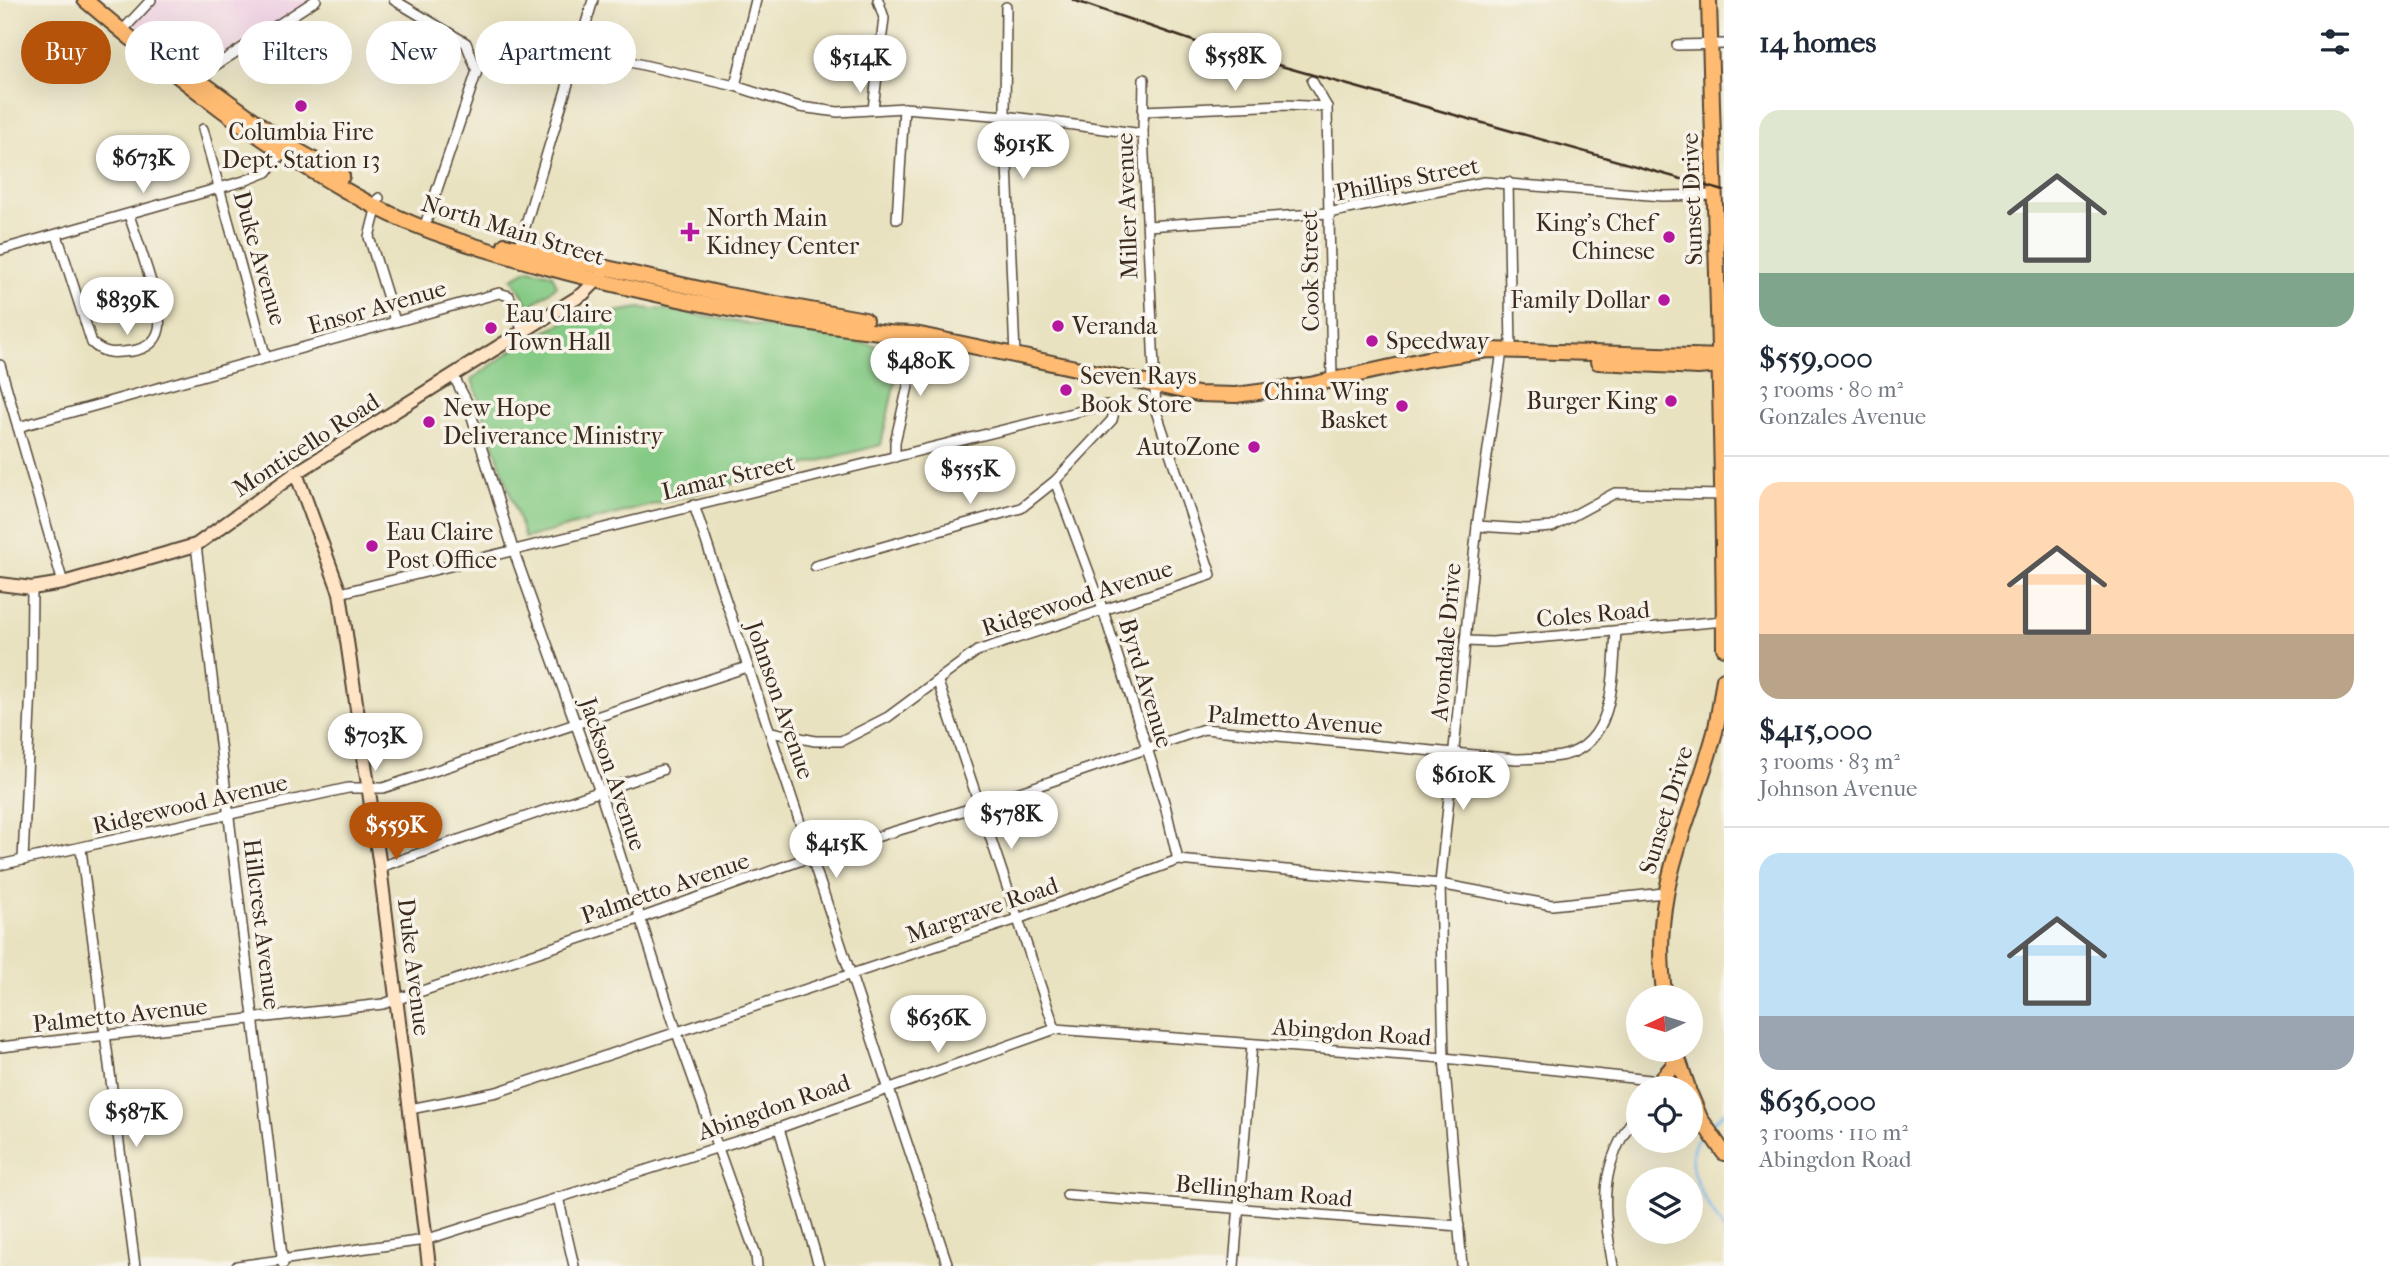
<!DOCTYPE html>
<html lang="en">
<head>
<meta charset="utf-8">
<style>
  body { margin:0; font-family:"IM FELL French Canon",serif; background:#f2f2f3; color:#1f2937; height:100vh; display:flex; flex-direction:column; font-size:26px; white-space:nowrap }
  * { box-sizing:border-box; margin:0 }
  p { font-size:23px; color:#747a83 }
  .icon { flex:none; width:38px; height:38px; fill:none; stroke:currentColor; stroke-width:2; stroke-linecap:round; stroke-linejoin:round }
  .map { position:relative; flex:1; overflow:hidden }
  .details { display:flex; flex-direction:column; background:#fff; width:665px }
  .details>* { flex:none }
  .top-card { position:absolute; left:21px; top:21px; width:665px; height:63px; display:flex; gap:14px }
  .needle { width:46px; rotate:266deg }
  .tools { position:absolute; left:1626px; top:985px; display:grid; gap:14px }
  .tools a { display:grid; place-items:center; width:77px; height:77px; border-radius:50%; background:#fff; box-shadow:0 7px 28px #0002; font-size:35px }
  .price { position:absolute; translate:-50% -60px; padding:0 16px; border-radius:24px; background:#fff; color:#222; font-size:23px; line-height:46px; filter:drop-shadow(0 2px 4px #0008) }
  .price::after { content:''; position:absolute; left:50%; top:42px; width:21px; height:16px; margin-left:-10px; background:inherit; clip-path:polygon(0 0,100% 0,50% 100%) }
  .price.selected { background:#b45309; color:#fff }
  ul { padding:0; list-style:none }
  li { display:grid; align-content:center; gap:14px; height:371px; padding:0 35px }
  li+li { border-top:2px solid #e0e1e3 }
  li span { display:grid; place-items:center; height:217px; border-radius:21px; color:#555 }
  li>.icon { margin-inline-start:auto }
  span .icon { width:126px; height:126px; fill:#fffc; stroke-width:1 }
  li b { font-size:30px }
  h2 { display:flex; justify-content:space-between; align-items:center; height:84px; padding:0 35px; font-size:30px }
  .chip { padding:0 24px; border-radius:32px; background:#fff; box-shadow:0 7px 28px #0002; font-size:24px; line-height:63px }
  .chip.selected { background:#b45309; color:#fff }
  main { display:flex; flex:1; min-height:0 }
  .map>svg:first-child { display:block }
  .built { fill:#f0d0e4 }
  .green { fill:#86cb85; stroke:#607a52; stroke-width:2 }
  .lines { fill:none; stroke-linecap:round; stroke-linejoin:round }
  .stream { stroke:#7fbcf2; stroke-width:2.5 }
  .street-casing { stroke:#554636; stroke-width:12 }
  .secondary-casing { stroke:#554636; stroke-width:16 }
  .primary-casing { stroke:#554636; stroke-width:18 }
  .street { stroke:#fff; stroke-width:9 }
  .secondary { stroke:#ffe4c6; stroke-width:12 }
  .primary { stroke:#ffbb71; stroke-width:14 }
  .rail { stroke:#3b2a1e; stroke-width:2.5 }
  .poi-dot { fill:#b5179e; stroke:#f7f3e8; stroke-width:2.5 }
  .labels { text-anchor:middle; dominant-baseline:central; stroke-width:7; stroke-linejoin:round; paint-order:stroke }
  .poi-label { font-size:24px; fill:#3b2a1e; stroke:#f7f3e8; text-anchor:start }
  .street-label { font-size:24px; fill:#3b2a1e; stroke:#f7f3e8 }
</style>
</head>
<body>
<main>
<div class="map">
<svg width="1724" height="1266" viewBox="0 0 1724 1266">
  <rect width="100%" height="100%" fill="#f7f3e8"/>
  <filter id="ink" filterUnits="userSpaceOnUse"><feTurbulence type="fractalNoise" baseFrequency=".0143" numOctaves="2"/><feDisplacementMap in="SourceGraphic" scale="14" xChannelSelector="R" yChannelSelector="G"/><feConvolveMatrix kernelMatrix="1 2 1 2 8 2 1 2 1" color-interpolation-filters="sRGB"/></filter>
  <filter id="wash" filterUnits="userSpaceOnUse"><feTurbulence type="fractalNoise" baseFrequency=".00686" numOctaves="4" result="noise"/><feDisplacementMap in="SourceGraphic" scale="28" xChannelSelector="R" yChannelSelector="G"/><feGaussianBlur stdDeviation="1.57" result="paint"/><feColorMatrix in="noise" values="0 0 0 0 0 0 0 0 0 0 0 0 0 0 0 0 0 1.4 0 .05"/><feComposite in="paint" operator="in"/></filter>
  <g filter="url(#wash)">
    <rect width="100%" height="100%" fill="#e9e2c0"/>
    <path class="built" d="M151,0H316L200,78L132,23Z"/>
    <g class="green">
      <path d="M529,269L552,274L557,286L530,306L512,278Z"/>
      <path d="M639,308L670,310L902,350L881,445L525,538L472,379L517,347L568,320Z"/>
    </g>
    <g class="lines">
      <g class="stream">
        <path d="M1710,1126L1724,1112"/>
        <path d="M1703,1133C1674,1161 1708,1204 1724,1230"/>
      </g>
    </g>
  </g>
  <g filter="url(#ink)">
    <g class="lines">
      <defs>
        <g id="street">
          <path d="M394,0L466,43L477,71L424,228"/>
          <path d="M1006,7L1005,116L1015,355"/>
          <path d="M122,31L151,0"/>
          <path d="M1677,45L1724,44"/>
          <path d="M578,50L735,86L800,107L838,112L904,108L1005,116L1143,134"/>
          <path d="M1312,81L1327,107L1332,380"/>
          <path d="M200,84L210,69L316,0"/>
          <path d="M735,86L756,0"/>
          <path d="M873,109L884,18L878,0"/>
          <path d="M1143,111L1285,105L1327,107"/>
          <path d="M203,129L266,358"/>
          <path d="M1508,182L1511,349"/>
          <path d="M379,198L369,237L395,321"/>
          <path d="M897,219L904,108"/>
          <path d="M1148,226L1328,213L1484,182L1662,196L1715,195"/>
          <path d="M57,235L92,343C105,355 115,353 132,351C144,349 156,343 159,329C164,311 136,237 129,215"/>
          <path d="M0,250L244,181L267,172L285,149"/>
          <path d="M518,250L593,0"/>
          <path d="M0,365L63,583"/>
          <path d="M453,375L468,404L513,549L600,792L677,1033L756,1255L757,1266"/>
          <path d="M18,427L499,293L509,296L523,331"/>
          <path d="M895,457V442L920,335"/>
          <path d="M1055,481L1103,610L1165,805L1178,860"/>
          <path d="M694,505L948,1266"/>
          <path d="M1477,526L1526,529L1552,527L1615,493L1724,495"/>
          <path d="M196,545L283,1264"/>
          <path d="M340,593L1101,406L1107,405L1114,412L1112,420L1055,481L1021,508L815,566"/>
          <path d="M1466,641L1492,642L1724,621"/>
          <path d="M938,682L1055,1029"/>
          <path d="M771,732L815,741H841L888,717L977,651L1211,575L1156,411L1143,134L1144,79"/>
          <path d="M81,849L135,1266"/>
          <path d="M23,860L31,687L32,588"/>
          <path d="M0,865L348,788H383L747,667"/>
          <path d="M380,867L662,770"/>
          <path d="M0,1047L383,1004L641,918L813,856L979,806L1204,729L1516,759C1531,758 1550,759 1565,755C1616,742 1613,672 1616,631"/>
          <path d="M410,1109L497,1092L1020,918L1178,860L1440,884L1552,905L1664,893"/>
          <path d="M779,1128L819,1266"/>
          <path d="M1067,1195L1459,1226"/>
          <path d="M558,1197L574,1266"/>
          <path d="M237,1266L425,1240L779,1128L1055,1029L1444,1058L1660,1081L1655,1088"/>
          <path d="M1234,1266L1252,1044"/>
          <path d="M1462,1266L1444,1058L1440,884L1477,526L1501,358"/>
          <path d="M1613,1266C1602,1204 1598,1166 1638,1112"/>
        </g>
        <g id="secondary">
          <path d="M296,473L340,593L380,867L429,1266"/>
          <path d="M0,584L32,588L63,583L196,545L296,473L583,294L602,275"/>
        </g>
        <g id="primary">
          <path d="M85,0C176,77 269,151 374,206C426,233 483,249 539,265C653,296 770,320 888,333C898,334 909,333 920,335L1198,394L1236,395L1310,385L1427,359L1488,350L1724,357"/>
          <path d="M1709,0C1715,216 1723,432 1724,648"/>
          <path d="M193,76L288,145L342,176"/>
          <path d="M505,245L722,294L865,320"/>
          <path d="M1598,362L1698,367L1721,365"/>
          <path d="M1665,998C1648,892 1689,828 1715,732C1719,715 1721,696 1724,679"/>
          <path d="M1675,1050L1688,1088"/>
          <path d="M1660,1081L1673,1066L1676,1053"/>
          <path d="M1690,1094L1700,1118L1724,1153"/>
        </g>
      </defs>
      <use href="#street" class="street-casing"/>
      <use href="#secondary" class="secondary-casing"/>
      <use href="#primary" class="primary-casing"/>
      <use href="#street" class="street"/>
      <use href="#secondary" class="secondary"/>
      <use href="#primary" class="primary"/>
      <path class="rail" d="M1073,0L1196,42L1724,191"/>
    </g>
  </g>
  <g class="poi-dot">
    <circle cx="301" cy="106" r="7"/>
    <path d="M686.5 221.5h7v7h7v7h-7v7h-7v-7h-7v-7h7z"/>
    <circle cx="1669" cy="237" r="7"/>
    <circle cx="1664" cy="300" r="7"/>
    <circle cx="1058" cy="326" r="7"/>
    <circle cx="491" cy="328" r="7"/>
    <circle cx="1372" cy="341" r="7"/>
    <circle cx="1066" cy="390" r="7"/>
    <circle cx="1671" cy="401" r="7"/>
    <circle cx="1402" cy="406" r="7"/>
    <circle cx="429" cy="422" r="7"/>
    <circle cx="1254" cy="447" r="7"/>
    <circle cx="372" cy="546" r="7"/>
  </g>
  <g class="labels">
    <g class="poi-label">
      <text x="301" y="132" text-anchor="middle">Columbia Fire<tspan x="301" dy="28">Dept. Station 13</tspan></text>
      <text x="706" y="218">North Main<tspan x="706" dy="28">Kidney Center</tspan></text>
      <text x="1655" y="223" text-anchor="end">King's Chef<tspan x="1655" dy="28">Chinese</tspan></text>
      <text x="1650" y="300" text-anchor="end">Family Dollar</text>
      <text x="505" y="314">Eau Claire<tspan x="505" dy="28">Town Hall</tspan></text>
      <text x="1072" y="326">Veranda</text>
      <text x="1386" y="341">Speedway</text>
      <text x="1080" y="376">Seven Rays<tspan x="1080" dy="28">Book Store</tspan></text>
      <text x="1388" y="392" text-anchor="end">China Wing<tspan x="1388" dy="28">Basket</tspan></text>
      <text x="1657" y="401" text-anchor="end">Burger King</text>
      <text x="443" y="408">New Hope<tspan x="443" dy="28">Deliverance Ministry</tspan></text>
      <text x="1240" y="447" text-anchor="end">AutoZone</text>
      <text x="386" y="532">Eau Claire<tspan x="386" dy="28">Post Office</tspan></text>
    </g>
    <g class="street-label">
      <text transform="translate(1407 179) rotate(-11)">Phillips Street</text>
      <text transform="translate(1692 199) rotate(-92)">Sunset Drive</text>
      <text transform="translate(1127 206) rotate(-92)">Miller Avenue</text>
      <text transform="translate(513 230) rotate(17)">North Main Street</text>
      <text transform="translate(260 258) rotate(74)">Duke Avenue</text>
      <text transform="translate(1310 271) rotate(-91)">Cook Street</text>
      <text transform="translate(377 307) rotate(-16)">Ensor Avenue</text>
      <text transform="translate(306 445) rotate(-33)">Monticello Road</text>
      <text transform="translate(728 477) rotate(-13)">Lamar Street</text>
      <text transform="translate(1077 598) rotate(-18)">Ridgewood Avenue</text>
      <text transform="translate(1593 614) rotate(-5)">Coles Road</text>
      <text transform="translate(1446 642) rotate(-85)">Avondale Drive</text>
      <text transform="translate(1146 683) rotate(73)">Byrd Avenue</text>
      <text transform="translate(780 700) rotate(71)">Johnson Avenue</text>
      <text transform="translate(1295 720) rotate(4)">Palmetto Avenue</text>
      <text transform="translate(613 774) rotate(71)">Jackson Avenue</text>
      <text transform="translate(190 804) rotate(-13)">Ridgewood Avenue</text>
      <text transform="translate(1666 810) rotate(-73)">Sunset Drive</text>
      <text transform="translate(665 888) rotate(-19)">Palmetto Avenue</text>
      <text transform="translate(982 910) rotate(-19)">Margrave Road</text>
      <text transform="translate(262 924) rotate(83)">Hillcrest Avenue</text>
      <text transform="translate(414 967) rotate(83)">Duke Avenue</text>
      <text transform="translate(120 1015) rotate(-6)">Palmetto Avenue</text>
      <text transform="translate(1352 1032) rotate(4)">Abingdon Road</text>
      <text transform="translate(774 1107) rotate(-19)">Abingdon Road</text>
      <text transform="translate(1264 1191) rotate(5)">Bellingham Road</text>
    </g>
  </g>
</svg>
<div class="tools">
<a><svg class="needle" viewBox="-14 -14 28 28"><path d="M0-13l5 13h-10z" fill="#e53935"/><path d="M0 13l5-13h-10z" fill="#747a83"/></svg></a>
<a><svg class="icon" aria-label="locate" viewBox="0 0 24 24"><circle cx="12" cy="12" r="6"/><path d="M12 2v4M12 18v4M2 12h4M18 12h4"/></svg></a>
<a><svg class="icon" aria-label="layers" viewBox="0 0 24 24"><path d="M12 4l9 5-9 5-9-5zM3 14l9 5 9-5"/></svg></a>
</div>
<b class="price" style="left:1235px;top:93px">$558K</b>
<b class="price" style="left:860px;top:95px">$514K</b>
<b class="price" style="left:1023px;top:181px">$915K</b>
<b class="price" style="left:143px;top:195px">$673K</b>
<b class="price" style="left:127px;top:337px">$839K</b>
<b class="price" style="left:920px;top:398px">$480K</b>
<b class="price" style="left:970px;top:506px">$555K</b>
<b class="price" style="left:375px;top:773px">$703K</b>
<b class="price" style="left:1463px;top:812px">$610K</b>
<b class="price" style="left:1011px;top:851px">$578K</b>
<b class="price selected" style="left:396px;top:862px">$559K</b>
<b class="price" style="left:836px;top:880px">$415K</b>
<b class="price" style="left:938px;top:1055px">$636K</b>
<b class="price" style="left:136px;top:1149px">$587K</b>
<div class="top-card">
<a class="chip selected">Buy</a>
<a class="chip">Rent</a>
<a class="chip">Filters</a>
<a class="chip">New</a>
<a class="chip">Apartment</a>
</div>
</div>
<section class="details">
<h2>14 homes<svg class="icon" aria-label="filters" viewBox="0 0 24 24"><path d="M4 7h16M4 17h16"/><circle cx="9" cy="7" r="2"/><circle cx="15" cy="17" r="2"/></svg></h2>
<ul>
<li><span style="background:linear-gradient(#dfe7d0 75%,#7fa58c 0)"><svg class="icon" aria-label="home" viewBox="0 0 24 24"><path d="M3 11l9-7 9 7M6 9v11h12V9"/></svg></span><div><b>$559,000</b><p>3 rooms · 80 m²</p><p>Gonzales Avenue</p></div></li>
<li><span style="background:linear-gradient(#ffd9b3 70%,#b9a48a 0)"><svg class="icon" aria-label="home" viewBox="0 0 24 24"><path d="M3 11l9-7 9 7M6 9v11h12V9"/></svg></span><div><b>$415,000</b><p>3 rooms · 83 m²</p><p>Johnson Avenue</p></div></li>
<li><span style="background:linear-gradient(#bfe0f5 75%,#9aa5b1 0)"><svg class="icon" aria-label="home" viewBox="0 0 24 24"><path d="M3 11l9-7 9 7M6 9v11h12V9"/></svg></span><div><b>$636,000</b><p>3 rooms · 110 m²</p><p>Abingdon Road</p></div></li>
</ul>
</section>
</main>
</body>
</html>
